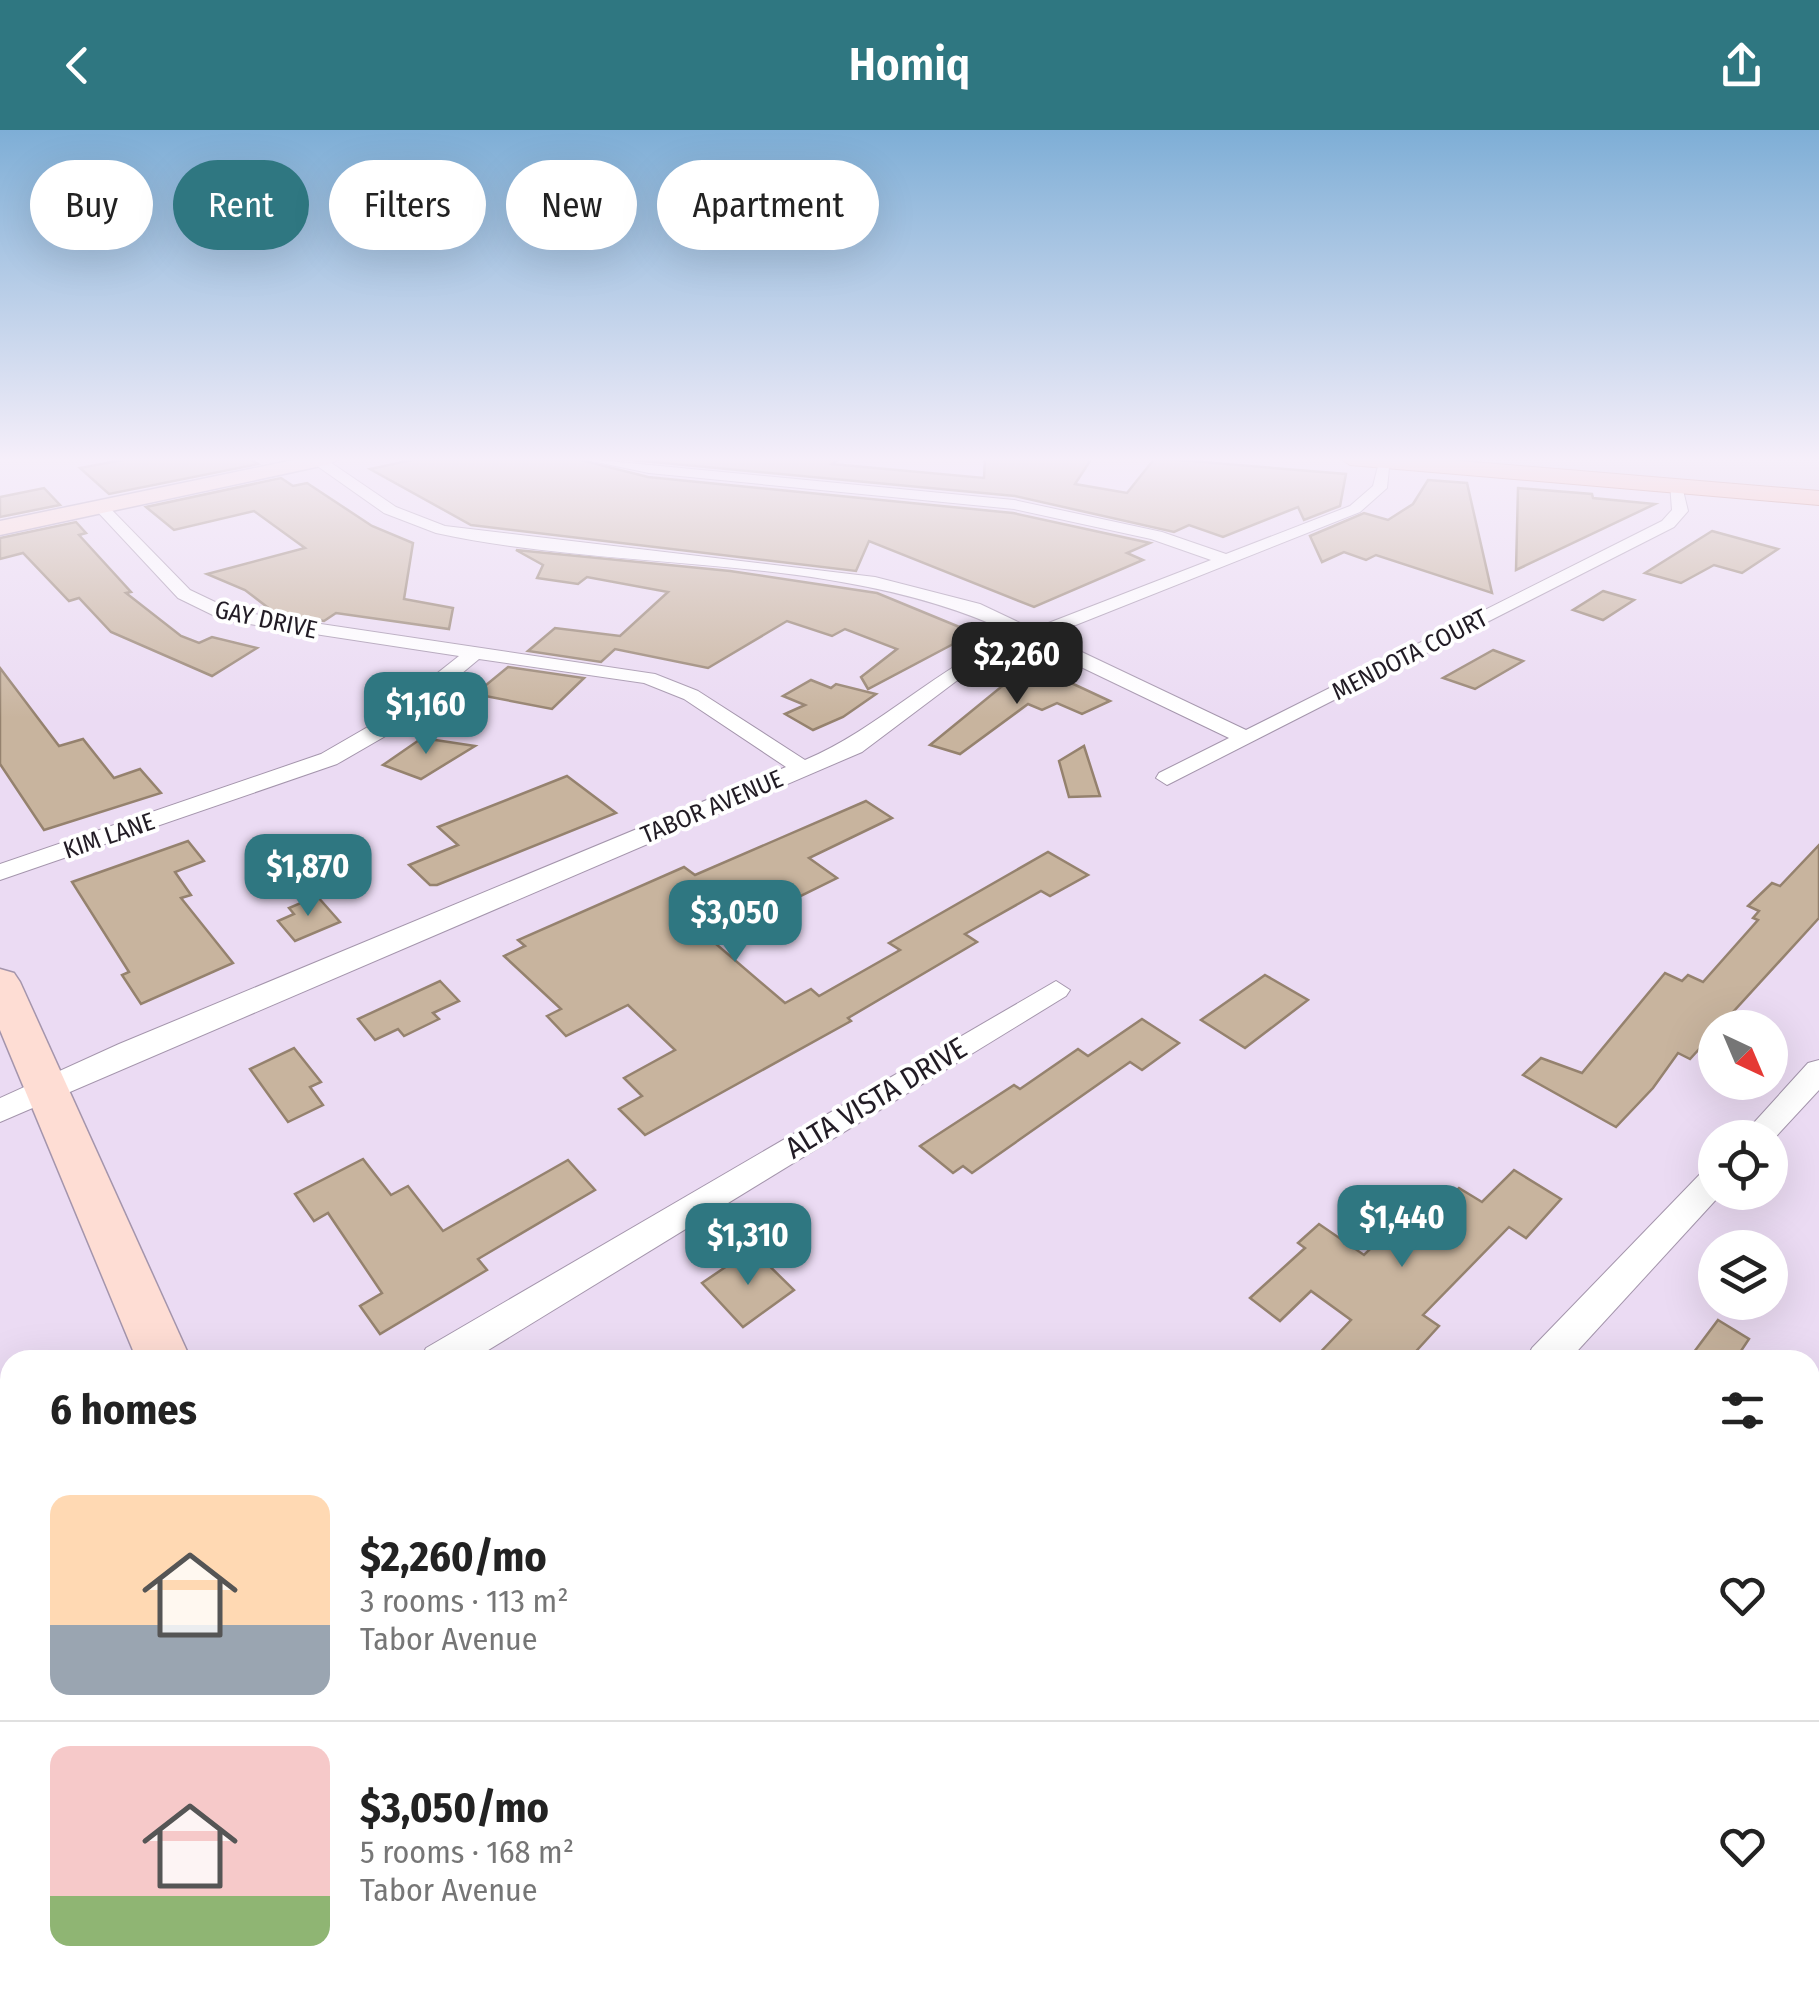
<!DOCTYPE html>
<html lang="en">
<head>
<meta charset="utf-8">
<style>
  body { margin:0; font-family:"Fira Sans Condensed",sans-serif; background:#f2f2f2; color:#222; height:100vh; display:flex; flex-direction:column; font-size:38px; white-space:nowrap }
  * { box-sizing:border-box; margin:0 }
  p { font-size:32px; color:#767676 }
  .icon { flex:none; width:55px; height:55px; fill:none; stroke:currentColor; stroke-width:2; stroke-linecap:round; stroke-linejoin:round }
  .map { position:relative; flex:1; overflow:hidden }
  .sheet { position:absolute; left:0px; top:1220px; width:1820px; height:642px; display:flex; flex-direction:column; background:#fff; border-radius:30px 30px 0 0; box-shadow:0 10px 40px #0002 }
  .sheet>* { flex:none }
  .top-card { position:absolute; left:30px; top:30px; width:1000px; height:90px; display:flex; gap:20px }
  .needle { width:65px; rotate:136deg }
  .fabs { position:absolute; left:1698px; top:880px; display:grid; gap:20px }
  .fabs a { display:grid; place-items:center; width:90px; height:90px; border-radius:50%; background:#fff; box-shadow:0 10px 40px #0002; font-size:50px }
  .price { position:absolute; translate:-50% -85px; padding:0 22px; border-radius:20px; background:#2f7781; color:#fff; font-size:32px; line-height:65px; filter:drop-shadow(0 2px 5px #0008) }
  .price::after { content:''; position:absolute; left:50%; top:60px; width:30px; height:22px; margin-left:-15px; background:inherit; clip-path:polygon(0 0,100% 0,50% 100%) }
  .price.active { background:#222; color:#fff }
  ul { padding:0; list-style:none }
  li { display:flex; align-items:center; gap:30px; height:250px; padding:0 50px }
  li+li { border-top:2px solid #e0e0e0 }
  li span { display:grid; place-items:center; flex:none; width:280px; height:200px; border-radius:20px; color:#555 }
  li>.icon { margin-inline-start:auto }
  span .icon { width:120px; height:120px; fill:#fffc; stroke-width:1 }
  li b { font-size:42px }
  h2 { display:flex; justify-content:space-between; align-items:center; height:120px; padding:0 50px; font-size:42px }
  .pill { padding:0 35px; border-radius:45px; background:#fff; box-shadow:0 10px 40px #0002; font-size:35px; line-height:90px }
  .pill.active { background:#2f7781; color:#fff }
  header { display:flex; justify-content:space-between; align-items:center; height:130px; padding:0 50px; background:#2f7781; color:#fff; font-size:45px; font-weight:600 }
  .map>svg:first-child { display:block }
  .industrial { fill:#ddcee0 }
  .building { fill:#c8b49e; stroke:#95826e; stroke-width:2.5 }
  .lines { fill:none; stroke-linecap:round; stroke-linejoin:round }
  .street-casing { stroke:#a495ac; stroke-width:2 }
  .secondary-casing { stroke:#a495ac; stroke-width:3 }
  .primary-casing { stroke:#b06754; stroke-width:2 }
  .street { fill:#fff; fill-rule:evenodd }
  .secondary { fill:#feddd4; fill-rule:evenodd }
  .primary { fill:#fdbca8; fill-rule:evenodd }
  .labels { text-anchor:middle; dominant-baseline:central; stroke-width:8; stroke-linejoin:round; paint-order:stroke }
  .far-street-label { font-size:25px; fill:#221c25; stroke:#fff }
  .street-label { font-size:30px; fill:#221c25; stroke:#fff }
</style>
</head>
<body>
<header><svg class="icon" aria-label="back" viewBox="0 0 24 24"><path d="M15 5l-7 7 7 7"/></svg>Homiq<svg class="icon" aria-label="share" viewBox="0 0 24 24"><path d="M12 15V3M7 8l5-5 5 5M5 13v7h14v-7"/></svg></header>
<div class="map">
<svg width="1819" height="1861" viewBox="0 0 1819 1861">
  <rect width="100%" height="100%" fill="#ebdbf3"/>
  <path class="industrial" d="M1412,328H1819V363Z"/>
  <g class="building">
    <path d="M133,328H248L258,334L109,364L80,338Z"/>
    <path d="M421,328H573L648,347L1013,383L1150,413L1127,423L1143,430L1034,477L869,411L856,441L471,395L370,339Z"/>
    <path d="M611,328H840L832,334L984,348L985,328H1092L1075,354L1127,363L1155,328L1346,344L1340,376L1304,390L1298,377L1223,407L1189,395L1174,402L1015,366Z"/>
    <path d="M281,348L293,356L307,353L372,396L413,413L404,469L453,478L449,499L336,483L324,491L275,483L245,460L207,444L305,418L254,381L174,400L146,377Z"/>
    <path d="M1428,350L1467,353L1492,463L1376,425L1366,430L1344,422L1322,432L1310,406L1364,383L1388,390L1413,374Z"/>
    <path d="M44,358L60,375L0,387V367Z"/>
    <path d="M1518,358L1592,364L1593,368L1655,374L1516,440Z"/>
    <path d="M76,392L86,403L79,405L131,462L126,463L181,506L199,513L212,507L257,518L212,546L111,502L79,468L69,471L23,423L0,429V408Z"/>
    <path d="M1712,401L1778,419L1742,443L1714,435L1681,453L1645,443Z"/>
    <path d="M516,420L730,441L877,463L974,503L868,559L861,547L897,519L845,499L832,506L787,491L708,538L615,519L601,532L528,521L555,498L620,506L668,462L587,447L578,454L537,448L543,435Z"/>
    <path d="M1603,461L1634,470L1603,490L1573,480Z"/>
    <path d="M1493,520L1523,531L1475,559L1443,548Z"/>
    <path d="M508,537L584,548L552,579L475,564Z"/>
    <path d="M0,538L59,616L83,609L114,648L140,639L161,663L44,700L0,634Z"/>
    <path d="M1039,538L1110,571L1082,584L1057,573L1042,580L1028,574L960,624L930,615L1001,557Z"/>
    <path d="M811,550L831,558L836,554L876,564L843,587L813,600L785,584L805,575L783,566Z"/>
    <path d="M422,608L475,616L421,649L383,635Z"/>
    <path d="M1084,616L1100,666L1069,667L1059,631Z"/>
    <path d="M567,646L616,683L437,755H430L409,735L458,715L438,697Z"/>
    <path d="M866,671L892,688L809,728L837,748L762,785L729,760L681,784L785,873L811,859L819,866L900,820L889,813L1048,722L1088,745L1050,766L1041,761L965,804L977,812L848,888L851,891L645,1005L619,979L642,966L624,948L675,920L628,875L566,906L547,886L561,879L504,826L525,816L518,810L684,737L695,745Z"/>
    <path d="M188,711L204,731L175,742L191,765L181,768L233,833L141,874L122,845L129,842L72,752Z"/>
    <path d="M1819,715V788L1690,929L1678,923L1653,958L1616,997L1523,945L1541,928L1582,943L1665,843L1682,851L1688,845L1703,852L1758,790L1753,788L1759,781L1748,776L1772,753L1780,756Z"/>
    <path d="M317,766L340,792L295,811L278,791L294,784L289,778Z"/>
    <path d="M1265,845L1308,870L1245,918L1201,890Z"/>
    <path d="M440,851L459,871L433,883L439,889L404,906L398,899L375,910L358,889Z"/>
    <path d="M1142,889L1179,913L1142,940L1130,932L972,1043L963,1036L953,1043L920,1016L1014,955L1020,959L1078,919L1088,926Z"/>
    <path d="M294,918L321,952L310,957L323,975L288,992L250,939Z"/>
    <path d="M363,1029L391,1065L408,1056L443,1101L568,1030L595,1060L478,1129L487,1140L380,1204L360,1176L382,1163L328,1083L314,1091L295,1064Z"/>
    <path d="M1514,1040L1561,1069L1526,1108L1509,1097L1423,1185L1439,1196L1408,1230H1313L1351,1190L1311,1161L1280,1191L1250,1168L1305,1118L1298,1113L1319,1094L1364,1125L1396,1094L1411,1105L1459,1058L1482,1072Z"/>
    <path d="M752,1119L794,1160L743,1197L702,1153Z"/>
    <path d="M1718,1190L1749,1209L1735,1230H1688Z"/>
  </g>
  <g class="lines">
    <defs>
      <g id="street">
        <path d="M313,328H324L396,377L445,396L875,447L980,474L1033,499L1211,430L1151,409L1014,379L649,343L577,328L1014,370L1162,402L1226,424L1350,376L1373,356L1380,328H1390L1387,358L1360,382L1048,506L1246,600L1662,391L1672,380L1670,353L1682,356L1688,381L1674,397L1167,655L1156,648L1159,643L1229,608L1031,513L963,546L862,622L0,992V968L119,914L786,637L684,569L644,553L479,529L389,604L337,634L0,750V734L321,624L373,594L459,526L223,490L178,468L95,379V373H105L190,460L234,481L655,544L698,561L805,630C881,598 938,535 1016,505C840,420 624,444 436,403L384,383L313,333Z"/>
        <path d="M1056,851L1070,860L1066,866L472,1230H420L426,1218Z"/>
        <path d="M1819,930V960L1770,1013V1008H1740L1808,933Z"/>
        <path d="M1715,1037V1062H1723L1569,1230H1526L1532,1218L1703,1041Z"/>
        <path d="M1810,1376L1819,1380V1424L1810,1420Z"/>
        <path d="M936,1852H995L991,1861H933Z"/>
      </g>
      <g id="secondary">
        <path d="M303,328H340L330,334L0,405V391Z"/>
        <path d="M0,839L14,843L20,852L191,1230H137L0,900Z"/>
        <path d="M395,1852H472L476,1861H398Z"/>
      </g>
      <path id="primary" d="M1339,328H1425L1819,361V375L1350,335Z"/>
    </defs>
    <use href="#street" class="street-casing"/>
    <use href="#secondary" class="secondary-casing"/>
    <use href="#primary" class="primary-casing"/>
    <use href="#street" class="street"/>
    <use href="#secondary" class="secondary"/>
    <use href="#primary" class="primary"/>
  </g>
  <linearGradient id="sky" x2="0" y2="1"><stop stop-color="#7eaed6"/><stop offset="0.56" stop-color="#f6effa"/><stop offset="1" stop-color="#f6effa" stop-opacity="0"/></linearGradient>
  <rect width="1819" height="588" fill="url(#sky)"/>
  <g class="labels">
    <g class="far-street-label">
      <text transform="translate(266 490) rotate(12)">GAY DRIVE</text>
      <text transform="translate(1410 525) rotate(-27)">MENDOTA COURT</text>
      <text transform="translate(712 677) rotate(-23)">TABOR AVENUE</text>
      <text transform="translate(109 706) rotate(-19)">KIM LANE</text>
    </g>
    <g class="street-label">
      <text transform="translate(876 968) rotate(-31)">ALTA VISTA DRIVE</text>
    </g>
  </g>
</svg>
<div class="fabs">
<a><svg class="needle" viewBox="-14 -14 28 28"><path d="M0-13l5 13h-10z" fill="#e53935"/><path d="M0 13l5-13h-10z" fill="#767676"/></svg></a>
<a><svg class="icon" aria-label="locate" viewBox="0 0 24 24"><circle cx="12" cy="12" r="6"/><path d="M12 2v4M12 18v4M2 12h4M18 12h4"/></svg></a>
<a><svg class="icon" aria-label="layers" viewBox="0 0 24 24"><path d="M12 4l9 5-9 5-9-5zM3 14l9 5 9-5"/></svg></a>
</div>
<b class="price active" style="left:1017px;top:577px">$2,260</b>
<b class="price" style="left:426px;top:627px">$1,160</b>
<b class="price" style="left:308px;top:789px">$1,870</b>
<b class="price" style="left:735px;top:835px">$3,050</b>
<b class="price" style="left:1402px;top:1140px">$1,440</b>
<b class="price" style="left:748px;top:1158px">$1,310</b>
<div class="top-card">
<a class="pill">Buy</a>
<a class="pill active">Rent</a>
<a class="pill">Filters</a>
<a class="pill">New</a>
<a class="pill">Apartment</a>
</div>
<section class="sheet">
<h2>6 homes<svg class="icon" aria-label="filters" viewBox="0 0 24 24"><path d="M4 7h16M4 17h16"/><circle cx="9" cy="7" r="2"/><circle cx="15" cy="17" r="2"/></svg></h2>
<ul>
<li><span style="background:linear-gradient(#ffd9b3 65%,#9aa5b1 0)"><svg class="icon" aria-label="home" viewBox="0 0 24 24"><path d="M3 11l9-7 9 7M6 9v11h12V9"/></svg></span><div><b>$2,260/mo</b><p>3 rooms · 113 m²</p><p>Tabor Avenue</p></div><svg class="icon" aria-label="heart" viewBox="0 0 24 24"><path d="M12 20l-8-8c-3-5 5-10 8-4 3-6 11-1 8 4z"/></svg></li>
<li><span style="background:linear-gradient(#f6c9c9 75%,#8fb573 0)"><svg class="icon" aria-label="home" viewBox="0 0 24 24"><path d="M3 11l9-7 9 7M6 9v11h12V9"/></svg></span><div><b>$3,050/mo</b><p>5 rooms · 168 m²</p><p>Tabor Avenue</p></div><svg class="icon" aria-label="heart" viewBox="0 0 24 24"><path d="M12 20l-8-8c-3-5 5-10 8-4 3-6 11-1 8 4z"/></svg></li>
</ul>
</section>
</div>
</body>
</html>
